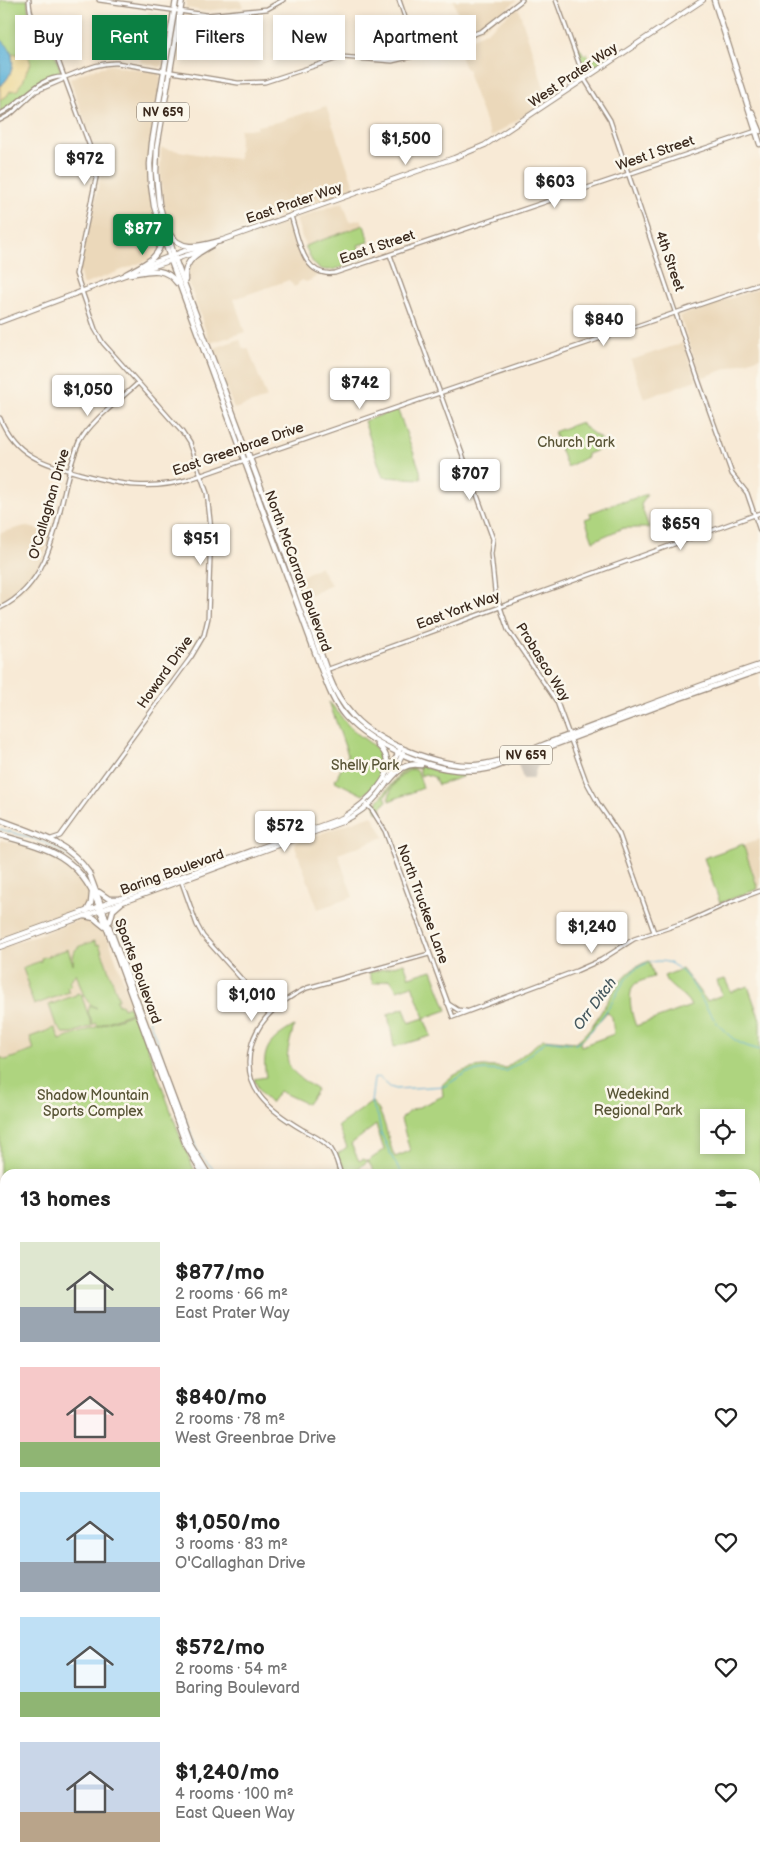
<!DOCTYPE html>
<html lang="en">
<head>
<meta charset="utf-8">
<style>
  body { margin:0; font-family:"Balsamiq Sans",sans-serif; background:#f2f2f2; color:#222; height:100vh; display:flex; flex-direction:column; font-size:19px; white-space:nowrap }
  * { box-sizing:border-box; margin:0 }
  p { font-size:16px; color:#767676 }
  .icon { flex:none; width:28px; height:28px; fill:none; stroke:currentColor; stroke-width:2; stroke-linecap:round; stroke-linejoin:round }
  .map { position:relative; flex:1; overflow:hidden }
  .side { position:absolute; left:0px; top:1169px; width:760px; height:696px; display:flex; flex-direction:column; background:#fff; border-radius:15px 15px 0 0; box-shadow:0 2px 8px #0003 }
  .side>* { flex:none }
  .top-card { position:absolute; left:15px; top:15px; width:500px; height:45px; display:flex; gap:10px }
  .controls { position:absolute; left:700px; top:1109px; display:grid; gap:10px }
  .controls a { display:grid; place-items:center; width:45px; height:45px; border-radius:0px; background:#fff; box-shadow:0 2px 8px #0003; font-size:25px }
  .price { position:absolute; translate:-50% -42px; padding:0 11px; border-radius:5px; background:#fff; color:#222; font-size:16px; line-height:32px; filter:drop-shadow(0 1px 2px #0008) }
  .price::after { content:''; position:absolute; left:50%; top:30px; width:15px; height:11px; margin-left:-8px; background:inherit; clip-path:polygon(0 0,100% 0,50% 100%) }
  .price.current { background:#0b8043; color:#fff }
  ul { padding:0; list-style:none }
  li { display:flex; align-items:center; gap:15px; height:125px; padding:0 20px }
  li span { display:grid; place-items:center; flex:none; width:140px; height:100px; border-radius:0px; color:#555 }
  li>.icon { margin-inline-start:auto }
  span .icon { width:60px; height:60px; fill:#fffc; stroke-width:1 }
  li b { font-size:21px }
  h2 { display:flex; justify-content:space-between; align-items:center; height:60px; padding:0 20px; font-size:21px }
  .pill { padding:0 18px; border-radius:0px; background:#fff; box-shadow:0 2px 8px #0003; font-size:18px; line-height:45px }
  .pill.current { background:#0b8043; color:#fff }
  .map>svg:first-child { display:block }
  .built { fill:#ebd8ba }
  .industrial { fill:#cbc3b8 }
  .green { fill:#aed47f; stroke:#747f4e; fill-rule:evenodd }
  .sand { fill:#eeda9e; stroke:#94825e }
  .water { fill:#5ab0d7; stroke:#4a6d7a }
  .lines { fill:none; stroke-linecap:round; stroke-linejoin:round }
  .stream { stroke:#5ab0d7; stroke-width:1 }
  .tertiary-casing { stroke:#9a8a7a; stroke-width:5.5 }
  .secondary-casing { stroke:#9a8a7a; stroke-width:6 }
  .primary-casing { stroke:#9a8a7a; stroke-width:7 }
  .tertiary { stroke:#fff; stroke-width:3 }
  .secondary { stroke:#fff; stroke-width:4 }
  .primary { stroke:#fff; stroke-width:4.5 }
  .labels { text-anchor:middle; dominant-baseline:central; stroke-width:5; stroke-linejoin:round; paint-order:stroke }
  .shield { fill:#fbf7ec; stroke:#75685c; stroke-width:1 }
  .shield-label { font-size:12px; font-weight:bold; fill:#3b2a1e }
  .street-label { font-size:14px; fill:#3b2a1e; stroke:#fbf7ec }
  .park-label { font-size:14px; fill:#585436; stroke:#fbf7ec }
  .water-label { font-size:15px; font-style:italic; fill:#46595f; stroke:#fbf7ec }
</style>
</head>
<body>
<div class="map">
<svg width="760" height="1864" viewBox="0 0 760 1864">
  <rect width="100%" height="100%" fill="#fbf7ec"/>
  <filter id="ink" filterUnits="userSpaceOnUse"><feTurbulence type="fractalNoise" baseFrequency=".02" numOctaves="2"/><feDisplacementMap in="SourceGraphic" scale="10" xChannelSelector="R" yChannelSelector="G"/><feConvolveMatrix kernelMatrix="1 2 1 2 8 2 1 2 1" color-interpolation-filters="sRGB"/></filter>
  <filter id="wash" filterUnits="userSpaceOnUse"><feTurbulence type="fractalNoise" baseFrequency=".0096" numOctaves="4" result="noise"/><feDisplacementMap in="SourceGraphic" scale="20" xChannelSelector="R" yChannelSelector="G"/><feGaussianBlur stdDeviation="1.12" result="paint"/><feColorMatrix in="noise" values="0 0 0 0 0 0 0 0 0 0 0 0 0 0 0 0 0 1.4 0 .05"/><feComposite in="paint" operator="in"/></filter>
  <g filter="url(#wash)">
    <rect width="100%" height="100%" fill="#f8ead6"/>
    <g class="built">
      <path d="M186,0H240L243,7L204,11L186,8Z"/>
      <path d="M453,0H516V1L483,28L465,35Z"/>
      <path d="M518,7L548,100L491,137L469,78V70L465,68L460,56L471,52L467,41L489,30Z"/>
      <path d="M148,11L167,15L171,19L163,64L160,67L140,62Z"/>
      <path d="M111,65L158,73L161,78L148,168L151,202L160,238V247L148,260L83,285L79,270L100,179L101,166L70,80L71,78L90,70Z"/>
      <path d="M326,106L355,189L201,244L190,245L177,241L170,231L165,215L160,177L161,148L209,156L239,159L240,129H257V126L278,122Z"/>
      <path d="M343,202L350,222L361,219L364,225L305,246L296,219Z"/>
      <path d="M289,222L306,265L316,274V277L307,282L301,280L298,283V285L294,287L289,280L234,299L245,332L210,343L188,280L187,271L191,263L197,256L215,248Z"/>
      <path d="M760,288V357L701,378L680,316Z"/>
      <path d="M240,339L243,349L248,348L267,398L234,409L212,349Z"/>
      <path d="M683,343L696,380L644,399L631,360Z"/>
      <path d="M25,526L51,533L45,553L39,568L31,581L14,597L0,605V533Z"/>
      <path d="M320,566L331,585L305,597L299,578Z"/>
      <path d="M372,815L384,837L338,854L353,897L318,909L294,843Z"/>
      <path d="M760,839V888L758,889L743,845Z"/>
      <path d="M0,840L39,849L61,861L75,872L87,889L89,896L87,906L81,910L19,931L0,940Z"/>
      <path d="M85,918H93L103,928L106,932L135,1013L6,1060L0,1057V948Z"/>
      <path d="M760,1831V1864H689L685,1860H755V1832Z"/>
    </g>
    <path class="industrial" d="M543,752L546,761L537,767L533,779H523L518,764V761Z"/>
    <g class="green">
      <path d="M0,0H28C26,21 40,30 50,45C55,53 58,63 61,72L59,75C34,80 21,101 0,112Z"/>
      <path d="M579,47L584,55L587,54L589,60L601,57L617,49L619,52L593,70L590,66L583,67L576,48Z"/>
      <path d="M364,225L369,242L358,245L363,258L350,263V264C337,269 321,276 312,261C309,256 308,251 305,246Z"/>
      <path d="M396,410L398,411L420,470L421,479L383,477L364,421Z"/>
      <path d="M581,422L583,426L610,446L587,454V457L567,467L554,432Z"/>
      <path d="M647,494L641,505L649,528H623L593,541L585,519L591,517L590,513L622,501L623,502Z"/>
      <path d="M329,702C336,708 343,721 351,728C364,742 394,751 381,775C377,783 370,790 363,795L335,781L348,755Z"/>
      <path d="M418,765L439,772L462,774V777L438,785L434,777L425,774L421,776L419,768C401,765 395,784 385,796L387,801L381,807L382,812H377L375,805L404,768Z"/>
      <path d="M413,769L418,772L423,788L389,801C388,789 401,772 413,769Z"/>
      <path d="M743,844L758,889L720,903L704,858Z"/>
      <path d="M95,941L96,945L99,944L119,999L116,1000L118,1005L121,1004L123,1008L129,1006L131,1013L97,1026L96,1023L93,1025L88,1012L90,1005L97,1008C83,1003 81,986 76,973L69,982L72,985L67,987L69,992L34,1005L27,986L29,985L23,969L24,967L41,961V958L68,949L73,964C73,945 78,947 95,941Z"/>
      <path d="M649,961L654,977C648,979 639,981 635,984C626,992 632,1017 636,1026L691,1006C685,992 669,990 664,976L682,969L707,1001L722,995L717,981L725,979L731,992L748,986L760,1020V1447L755,1448V1174H398L396,1172L393,1174H370L374,1171L368,1161L350,1174H343L336,1155L347,1147L338,1126L372,1102C385,1112 387,1141 395,1157L410,1151L401,1119L408,1112L443,1096L442,1085C459,1067 483,1065 506,1068L543,1039L576,1042C607,1019 610,974 649,961ZM607,1012L612,1017L614,1034L581,1046L580,1043ZM709,1118H736V1145H709ZM376,1125L384,1150L368,1161L363,1159L359,1161L351,1144Z"/>
      <path d="M404,963L409,977L432,970L447,1010L424,1018L431,1036L394,1047L388,1014L404,1008L409,1023L424,1018L412,985L397,990L390,979L373,984L369,973Z"/>
      <path d="M77,993L83,995L82,997L92,1026L72,1033H63L56,1025L49,1005L76,995Z"/>
      <path d="M135,1013L182,1141L196,1174H5V1193L0,1194V1057L6,1060L34,1050L30,1037L55,1028L60,1040Z"/>
      <path d="M294,1026C283,1066 283,1066 317,1090L307,1104L279,1091L270,1103L261,1094L254,1079L266,1077C261,1048 270,1040 294,1026Z"/>
      <path d="M0,1529H4L5,1531V1614L0,1615Z"/>
    </g>
    <path class="sand" d="M12,53L29,57L31,64C25,72 27,71 24,79C23,83 19,84 18,90L10,91L7,96L0,100V86C11,78 14,66 12,53Z"/>
    <path class="water" d="M0,39C18,51 16,74 0,86Z"/>
    <g class="lines">
      <g class="stream">
        <path d="M0,829C31,838 57,843 80,867"/>
        <path d="M114,925L197,1150C203,1160 212,1165 216,1174"/>
        <path d="M402,1174L393,1159L381,1133L378,1116L371,1103L374,1078L379,1077L390,1087L396,1089L445,1086L466,1073L485,1070L506,1071L520,1062L547,1040L576,1044C589,1036 600,1020 609,1007C620,990 626,970 648,963C655,961 662,960 670,963C691,973 699,998 712,1016C719,1026 731,1039 742,1044C748,1047 754,1048 760,1050"/>
        <path d="M659,1864L661,1860"/>
      </g>
    </g>
  </g>
  <g filter="url(#ink)">
    <g class="lines">
      <defs>
        <g id="tertiary">
          <path d="M29,0C30,29 45,29 55,52L97,166L96,178L76,274L95,329L103,343L182,432L189,443L207,493L211,529L208,618L204,635L191,657L60,836L51,839"/>
          <path d="M99,0L207,15L267,9L283,0"/>
          <path d="M399,0L418,55"/>
          <path d="M556,0L585,80L610,120L698,379L732,474L747,493L760,531"/>
          <path d="M0,114C22,104 38,75 65,77"/>
          <path d="M0,120L11,114L36,91L62,80L65,77C82,71 98,62 117,63L238,83L265,82L342,57L392,61L418,55L482,31L522,0"/>
          <path d="M291,216C299,240 303,278 335,273L756,131"/>
          <path d="M390,255L493,539L491,554L495,592L508,630L557,702L586,781L598,803L619,834L654,932"/>
          <path d="M0,418C15,456 45,464 81,474C120,485 150,491 190,479L378,414L760,284"/>
          <path d="M0,608C50,584 56,524 68,476C71,465 74,454 79,443C90,421 120,400 138,383"/>
          <path d="M326,670L760,513"/>
          <path d="M364,802L372,810L385,831L453,1017L576,971L601,960L634,939L689,921L733,901L760,891"/>
          <path d="M181,880L197,925L203,936L271,1012"/>
          <path d="M447,1003L458,1010L466,1011"/>
          <path d="M341,1174C338,1166 336,1156 331,1149C324,1140 312,1135 303,1130C269,1110 239,1088 252,1043C260,1017 282,1000 307,988L429,954"/>
          <path d="M0,1255L5,1253"/>
        </g>
        <g id="secondary">
          <path d="M217,242L454,158L485,145L703,0"/>
          <path d="M144,266L184,251L206,246"/>
          <path d="M142,270L194,253L200,248"/>
          <path d="M0,322L128,274"/>
          <path d="M0,942L342,818C375,798 385,780 401,747"/>
          <path d="M0,947L342,822C375,806 388,785 403,753"/>
          <path d="M0,1460H5"/>
          <path d="M0,1465H5"/>
          <path d="M755,1481H760"/>
          <path d="M755,1485L760,1486"/>
          <path d="M242,1864V1860"/>
          <path d="M246,1864V1860"/>
        </g>
        <g id="primary">
          <path d="M176,0L152,143L150,164L151,185L154,206L171,261L322,671C328,687 334,703 345,716C360,733 378,743 399,753C431,767 460,776 495,767L680,698L760,670"/>
          <path d="M182,0L157,147L156,172L159,204L175,259L281,541L328,674C334,690 342,704 353,716C377,743 441,768 477,765C507,762 536,747 564,737C629,713 694,687 760,665"/>
          <path d="M714,0L760,144"/>
          <path d="M752,112L760,131"/>
          <path d="M168,232C181,253 200,246 220,241"/>
          <path d="M126,274C142,265 163,258 161,236"/>
          <path d="M130,274C148,271 164,265 177,283"/>
          <path d="M185,280C183,260 199,252 214,244"/>
          <path d="M378,745C389,755 389,765 385,779"/>
          <path d="M389,781C398,770 406,762 421,765"/>
          <path d="M0,820C34,833 68,841 89,873L191,1146L208,1174"/>
          <path d="M0,835C47,848 77,854 98,904L186,1145L203,1174"/>
          <path d="M99,892L109,899H119"/>
          <path d="M87,911L91,903L92,893"/>
          <path d="M85,916L94,918L105,927"/>
          <path d="M110,921L113,910L121,903"/>
          <path d="M440,1860L441,1864"/>
          <path d="M446,1860L449,1864"/>
        </g>
      </defs>
      <use href="#tertiary" class="tertiary-casing"/>
      <use href="#secondary" class="secondary-casing"/>
      <use href="#primary" class="primary-casing"/>
      <use href="#tertiary" class="tertiary"/>
      <use href="#secondary" class="secondary"/>
      <use href="#primary" class="primary"/>
    </g>
  </g>
  <g class="labels">
    <g class="shield">
      <rect x="137" y="102.5" width="52" height="19" rx="4"/>
      <rect x="500" y="745.5" width="52" height="19" rx="4"/>
    </g>
    <g class="shield-label">
      <text x="163" y="112">NV 659</text>
      <text x="526" y="755">NV 659</text>
    </g>
    <g class="street-label">
      <text transform="translate(573 75) rotate(-34)">West Prater Way</text>
      <text transform="translate(655 153) rotate(-19)">West I Street</text>
      <text transform="translate(294 203) rotate(-19)">East Prater Way</text>
      <text transform="translate(377 247) rotate(-19)">East I Street</text>
      <text transform="translate(670 261) rotate(71)">4th Street</text>
      <text transform="translate(238 449) rotate(-19)">East Greenbrae Drive</text>
      <text transform="translate(49 504) rotate(-74)">O'Callaghan Drive</text>
      <text transform="translate(298 571) rotate(70)">North McCarran Boulevard</text>
      <text transform="translate(458 610) rotate(-20)">East York Way</text>
      <text transform="translate(543 662) rotate(58)">Probasco Way</text>
      <text transform="translate(165 672) rotate(-55)">Howard Drive</text>
      <text transform="translate(172 872) rotate(-20)">Baring Boulevard</text>
      <text transform="translate(423 904) rotate(70)">North Truckee Lane</text>
      <text transform="translate(138 971) rotate(70)">Sparks Boulevard</text>
    </g>
    <g class="park-label">
      <text x="576" y="442">Church Park</text>
      <text x="365" y="765">Shelly Park</text>
      <text x="638" y="1094">Wedekind<tspan x="638" dy="16">Regional Park</tspan></text>
      <text x="93" y="1095">Shadow Mountain<tspan x="93" dy="16">Sports Complex</tspan></text>
    </g>
    <g class="water-label">
      <text transform="translate(595 1004) rotate(-53)">Orr Ditch</text>
    </g>
  </g>
</svg>
<div class="controls">
<a><svg class="icon" aria-label="locate" viewBox="0 0 24 24"><circle cx="12" cy="12" r="6"/><path d="M12 2v4M12 18v4M2 12h4M18 12h4"/></svg></a>
</div>
<b class="price" style="left:406px;top:166px">$1,500</b>
<b class="price" style="left:85px;top:186px">$972</b>
<b class="price" style="left:555px;top:209px">$603</b>
<b class="price current" style="left:143px;top:256px">$877</b>
<b class="price" style="left:604px;top:347px">$840</b>
<b class="price" style="left:360px;top:410px">$742</b>
<b class="price" style="left:88px;top:417px">$1,050</b>
<b class="price" style="left:470px;top:501px">$707</b>
<b class="price" style="left:681px;top:551px">$659</b>
<b class="price" style="left:201px;top:566px">$951</b>
<b class="price" style="left:285px;top:853px">$572</b>
<b class="price" style="left:592px;top:954px">$1,240</b>
<b class="price" style="left:252px;top:1022px">$1,010</b>
<div class="top-card">
<a class="pill">Buy</a>
<a class="pill current">Rent</a>
<a class="pill">Filters</a>
<a class="pill">New</a>
<a class="pill">Apartment</a>
</div>
<section class="side">
<h2>13 homes<svg class="icon" aria-label="filters" viewBox="0 0 24 24"><path d="M4 7h16M4 17h16"/><circle cx="9" cy="7" r="2"/><circle cx="15" cy="17" r="2"/></svg></h2>
<ul>
<li><span style="background:linear-gradient(#dfe7d0 65%,#9aa5b1 0)"><svg class="icon" aria-label="home" viewBox="0 0 24 24"><path d="M3 11l9-7 9 7M6 9v11h12V9"/></svg></span><div><b>$877/mo</b><p>2 rooms · 66 m²</p><p>East Prater Way</p></div><svg class="icon" aria-label="heart" viewBox="0 0 24 24"><path d="M12 20l-8-8c-3-5 5-10 8-4 3-6 11-1 8 4z"/></svg></li>
<li><span style="background:linear-gradient(#f6c9c9 75%,#8fb573 0)"><svg class="icon" aria-label="home" viewBox="0 0 24 24"><path d="M3 11l9-7 9 7M6 9v11h12V9"/></svg></span><div><b>$840/mo</b><p>2 rooms · 78 m²</p><p>West Greenbrae Drive</p></div><svg class="icon" aria-label="heart" viewBox="0 0 24 24"><path d="M12 20l-8-8c-3-5 5-10 8-4 3-6 11-1 8 4z"/></svg></li>
<li><span style="background:linear-gradient(#bfe0f5 70%,#9aa5b1 0)"><svg class="icon" aria-label="home" viewBox="0 0 24 24"><path d="M3 11l9-7 9 7M6 9v11h12V9"/></svg></span><div><b>$1,050/mo</b><p>3 rooms · 83 m²</p><p>O'Callaghan Drive</p></div><svg class="icon" aria-label="heart" viewBox="0 0 24 24"><path d="M12 20l-8-8c-3-5 5-10 8-4 3-6 11-1 8 4z"/></svg></li>
<li><span style="background:linear-gradient(#bfe0f5 75%,#8fb573 0)"><svg class="icon" aria-label="home" viewBox="0 0 24 24"><path d="M3 11l9-7 9 7M6 9v11h12V9"/></svg></span><div><b>$572/mo</b><p>2 rooms · 54 m²</p><p>Baring Boulevard</p></div><svg class="icon" aria-label="heart" viewBox="0 0 24 24"><path d="M12 20l-8-8c-3-5 5-10 8-4 3-6 11-1 8 4z"/></svg></li>
<li><span style="background:linear-gradient(#c9d6e8 70%,#b9a48a 0)"><svg class="icon" aria-label="home" viewBox="0 0 24 24"><path d="M3 11l9-7 9 7M6 9v11h12V9"/></svg></span><div><b>$1,240/mo</b><p>4 rooms · 100 m²</p><p>East Queen Way</p></div><svg class="icon" aria-label="heart" viewBox="0 0 24 24"><path d="M12 20l-8-8c-3-5 5-10 8-4 3-6 11-1 8 4z"/></svg></li>
</ul>
</section>
</div>
</body>
</html>
